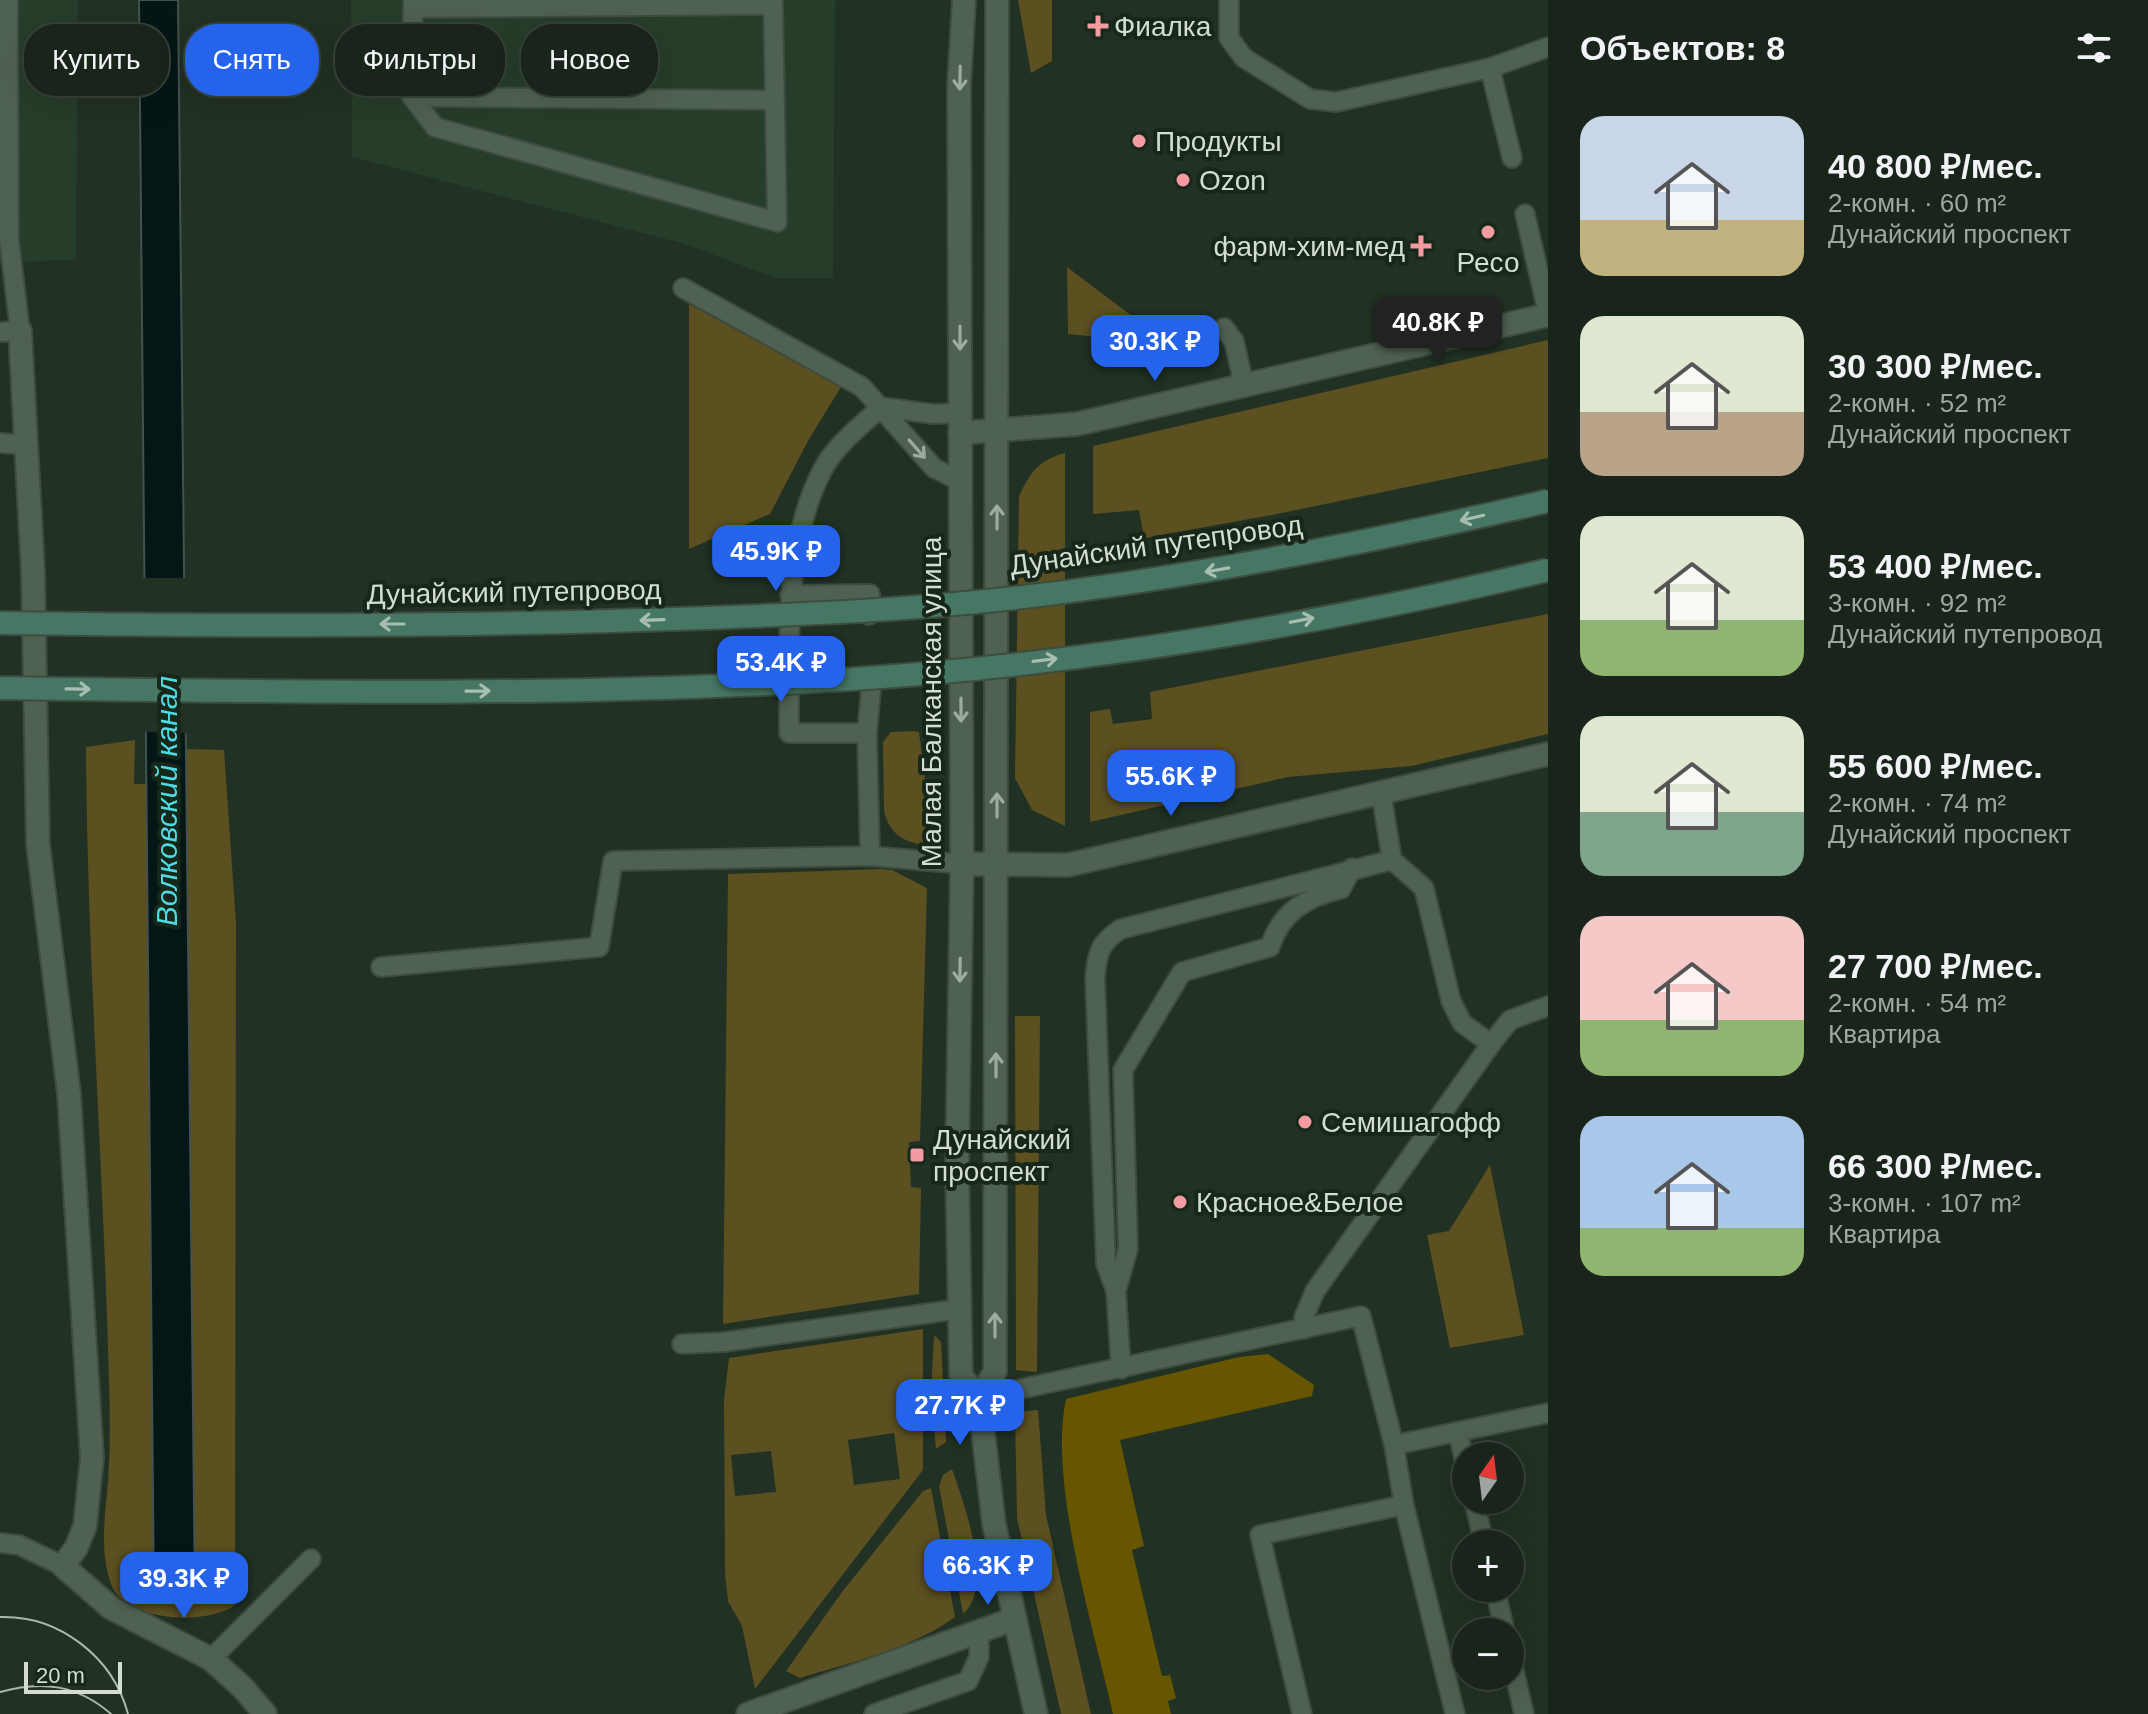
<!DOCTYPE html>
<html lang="ru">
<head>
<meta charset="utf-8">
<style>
  body { margin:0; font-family:Helvetica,sans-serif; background:#263127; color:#f1f3f6; height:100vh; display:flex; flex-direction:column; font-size:30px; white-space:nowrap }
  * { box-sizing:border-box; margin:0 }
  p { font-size:26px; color:#9fa5a2 }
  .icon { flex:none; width:44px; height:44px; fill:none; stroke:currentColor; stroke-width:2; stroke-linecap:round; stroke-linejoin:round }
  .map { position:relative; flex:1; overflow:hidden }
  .sheet { display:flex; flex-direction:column; background:#19251a; width:600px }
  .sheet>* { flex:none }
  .top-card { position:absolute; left:24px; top:24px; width:760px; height:72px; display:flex; gap:16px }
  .needle { width:52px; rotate:14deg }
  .fabs { position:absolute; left:1452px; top:1442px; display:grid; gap:16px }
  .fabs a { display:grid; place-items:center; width:72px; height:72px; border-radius:50%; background:#19251a; box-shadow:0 8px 32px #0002,0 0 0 2px #374239; font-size:40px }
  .scale { position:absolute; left:24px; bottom:20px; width:98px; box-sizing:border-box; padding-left:8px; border:4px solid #d3ddd4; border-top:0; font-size:22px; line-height:28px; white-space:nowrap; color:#d3ddd4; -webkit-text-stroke:6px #172719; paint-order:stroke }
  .price { position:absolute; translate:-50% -68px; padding:0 18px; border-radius:16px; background:#2563eb; color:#fff; font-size:26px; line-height:52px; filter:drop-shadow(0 2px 4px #0008) }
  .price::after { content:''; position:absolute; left:50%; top:48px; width:24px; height:18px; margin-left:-12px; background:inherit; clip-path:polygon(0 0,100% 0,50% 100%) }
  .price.current { background:#222; color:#fff }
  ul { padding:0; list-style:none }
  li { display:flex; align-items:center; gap:24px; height:200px; padding:0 32px }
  li span { display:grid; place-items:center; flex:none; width:224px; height:160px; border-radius:24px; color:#555 }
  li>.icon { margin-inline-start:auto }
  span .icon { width:96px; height:96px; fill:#fffc; stroke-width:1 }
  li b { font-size:34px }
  h2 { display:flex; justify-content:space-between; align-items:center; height:96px; padding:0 32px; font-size:34px }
  .pill { padding:0 28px; border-radius:32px; background:#19251a; box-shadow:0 8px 32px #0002,0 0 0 2px #374239; font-size:28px; line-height:72px }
  .pill.current { background:#2563eb; color:#fff }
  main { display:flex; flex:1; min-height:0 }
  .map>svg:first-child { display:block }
  .built { fill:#263d29 }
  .green { fill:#5c4f20; fill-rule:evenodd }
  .forest { fill:#685500 }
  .water { fill:#051617; stroke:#435250; stroke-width:2 }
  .pier { fill:#213123 }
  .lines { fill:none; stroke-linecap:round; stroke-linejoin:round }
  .service-casing { stroke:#3e4c40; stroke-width:22 }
  .minor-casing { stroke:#3e4c40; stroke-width:26 }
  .tertiary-casing { stroke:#3e4c40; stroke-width:26 }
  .service { stroke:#4f6151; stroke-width:18 }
  .minor { stroke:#4f6151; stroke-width:22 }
  .tertiary { stroke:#4f6151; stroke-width:22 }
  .tram { stroke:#acb7ad; stroke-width:2 }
  .secondary-bridge-casing { stroke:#3e4c40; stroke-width:26; stroke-linecap:butt }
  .secondary-bridge { stroke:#467764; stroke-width:22 }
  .oneway { stroke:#9eaba0 }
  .oneway2 { stroke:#a9beb2 }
  .poi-dot { fill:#f49aa1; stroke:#172719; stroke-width:3 }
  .labels { text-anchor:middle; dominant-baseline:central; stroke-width:8; stroke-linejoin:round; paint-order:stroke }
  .poi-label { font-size:28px; fill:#d3ddd4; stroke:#172719; text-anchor:start }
  .street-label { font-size:28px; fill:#d3ddd4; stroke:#172719 }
  .water-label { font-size:30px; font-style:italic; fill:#4edae3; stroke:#172719 }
</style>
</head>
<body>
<main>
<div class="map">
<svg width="1548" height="1714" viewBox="0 0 1548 1714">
  <rect width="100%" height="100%" fill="#213123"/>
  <g class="built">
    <path d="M0,0H78L76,260L0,262Z"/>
    <path d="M351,0H835L833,278H775L685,244L352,157Z"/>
  </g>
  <g class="green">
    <path d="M1018,0H1052V61L1031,73Z"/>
    <path d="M1067,267L1161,338L1130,340L1068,334Z"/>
    <path d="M689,304L841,387L809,439L770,514L689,549Z"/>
    <path d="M1548,340V458L1272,515L1144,538L1139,510L1093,514V446Z"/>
    <path d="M1065,453V826L1032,810L1015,778L1019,496C1030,472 1039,460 1065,453Z"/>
    <path d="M1548,614V734L1411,766L1288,777L1090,822V712L1110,709L1113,724L1152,719L1150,692Z"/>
    <path d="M914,731L919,732L927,794V845C905,844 888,833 884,810L883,742L891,732Z"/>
    <path d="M135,740L134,784H146L154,1602H195L186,749L224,750L236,923L235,1605C207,1626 124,1622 111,1584C97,1545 108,1502 109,1463C111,1425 109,1386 108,1348C102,1147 87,948 86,747Z"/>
    <path d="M881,869L892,870L927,888L920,1141L909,1142L911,1187L921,1188L919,1294L723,1324L728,874Z"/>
    <path d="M1015,1016H1040L1037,1372L1016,1370Z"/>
    <path d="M1490,1165L1524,1335L1450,1348L1427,1235L1449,1231Z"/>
    <path d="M923,1329V1470L755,1689L742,1626L728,1601L725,1573L724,1400L729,1358ZM894,1433L900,1479L854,1485L848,1440ZM771,1451L776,1492L735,1496L731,1455Z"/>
    <path d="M934,1335L941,1342L946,1442L936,1449L931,1392Z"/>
    <path d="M1038,1410L1046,1515L1091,1714H1061L1017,1518L1015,1412Z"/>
    <path d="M952,1469C964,1504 995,1586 963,1614L939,1486L943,1475Z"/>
    <path d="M931,1488L955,1617C911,1649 852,1662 800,1678L786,1671L842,1592L923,1491Z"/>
  </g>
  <path class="forest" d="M1268,1354L1314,1385L1312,1396L1120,1440L1144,1546L1132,1550L1162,1676L1170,1675L1176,1698L1168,1701L1171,1714H1113C1094,1629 1048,1482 1066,1399L1239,1357Z"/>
  <path class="water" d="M139,0H178L195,1602H154Z"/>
  <path class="pier" d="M141,578H188L190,733L142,732Z"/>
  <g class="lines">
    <defs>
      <g id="service">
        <path d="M413,0L412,97L435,127L777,222L773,0"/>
        <path d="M1229,0V38L1244,58L1310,99L1336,102L1490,68L1548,47"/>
        <path d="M414,8L773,5"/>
        <path d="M1490,68L1512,158"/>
        <path d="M412,97L773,100"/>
        <path d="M1525,214L1548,313"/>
        <path d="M683,288L862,387L934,468L960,481"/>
        <path d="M1224,328L1234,341L1244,385"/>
        <path d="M0,332L20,331L9,239L8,0"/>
        <path d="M881,407L933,414L960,413"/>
        <path d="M0,443L27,445"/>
        <path d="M790,595L870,594L869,615"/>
        <path d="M867,733H789C790,648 782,548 822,471C834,446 861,426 881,407"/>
        <path d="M1381,792L1392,860L1424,888L1451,1001L1462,1023L1491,1044L1510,1020L1548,1006"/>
        <path d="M870,856L867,733L871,689"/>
        <path d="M381,967L599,947L613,861L870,856L962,864"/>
        <path d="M1116,1291L1128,1249L1123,1070L1182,972L1270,947C1281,912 1306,897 1341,889L1352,868"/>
        <path d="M1304,1329V1317L1315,1291L1491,1044"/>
        <path d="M682,1344L724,1342L959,1309"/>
        <path d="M1121,1369L1116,1291L1106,1264L1095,978C1097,953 1100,942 1121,929L1392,860"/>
        <path d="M979,1398L1361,1316L1394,1445L1548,1413"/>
        <path d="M1458,1433L1466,1466"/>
        <path d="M1474,1500L1484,1544"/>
        <path d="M1404,1505L1455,1714"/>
        <path d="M0,1543L19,1545L63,1566"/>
        <path d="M1495,1588L1505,1632"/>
        <path d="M1510,1653L1524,1714"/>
        <path d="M211,1659L311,1559"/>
        <path d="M874,1714L968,1681L979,1657V1630"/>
        <path d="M1302,1714L1260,1535L1404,1505L1394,1445"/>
      </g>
      <g id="minor">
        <path d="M20,331L33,572L38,844L69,1094L92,1458L85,1526L76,1548L63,1566L111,1608L211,1659L243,1688L265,1714"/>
        <path d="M748,1714L1014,1619"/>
      </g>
      <g id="tertiary">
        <path d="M964,0L959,86L962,864L957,1165L961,1376L979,1398L994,1524L1036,1714"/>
        <path d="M960,433L1077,424L1548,315"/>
        <path d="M962,864L1068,865L1548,754"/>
        <path d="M979,1398L995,1372L997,0"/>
      </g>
    </defs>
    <use href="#service" class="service-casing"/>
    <use href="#minor" class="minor-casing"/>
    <use href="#tertiary" class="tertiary-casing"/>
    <use href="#service" class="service"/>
    <use href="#minor" class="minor"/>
    <use href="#tertiary" class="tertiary"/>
    <g class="tram">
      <path d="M0,1617C59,1615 113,1657 128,1714"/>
      <path d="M0,1692C42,1680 78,1685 111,1714"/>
    </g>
    <defs>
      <g id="secondary-bridge">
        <path d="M0,623C224,626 449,627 673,619C795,615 919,610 1040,595C1212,574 1380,540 1548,501"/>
        <path d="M0,688C284,692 569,697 853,679C1086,664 1321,624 1548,570"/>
      </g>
    </defs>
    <use href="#secondary-bridge" class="secondary-bridge-casing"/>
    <use href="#secondary-bridge" class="secondary-bridge"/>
  </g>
  <defs><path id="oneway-shaft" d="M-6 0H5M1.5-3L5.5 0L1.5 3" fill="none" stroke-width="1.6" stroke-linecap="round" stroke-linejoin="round" transform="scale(2)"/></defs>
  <g class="oneway">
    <use href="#oneway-shaft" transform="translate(960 78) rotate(91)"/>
    <use href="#oneway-shaft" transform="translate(960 338) rotate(90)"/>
    <use href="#oneway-shaft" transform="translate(917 449) rotate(49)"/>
    <use href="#oneway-shaft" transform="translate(997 517) rotate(-90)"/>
    <use href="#oneway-shaft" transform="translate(961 710) rotate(90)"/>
    <use href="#oneway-shaft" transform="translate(997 805) rotate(-90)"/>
    <use href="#oneway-shaft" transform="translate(960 970) rotate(91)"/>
    <use href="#oneway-shaft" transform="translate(996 1065) rotate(-90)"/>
    <use href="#oneway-shaft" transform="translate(995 1325) rotate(-90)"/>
  </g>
  <g class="oneway2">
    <use href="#oneway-shaft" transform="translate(1472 518) rotate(167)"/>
    <use href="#oneway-shaft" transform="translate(1217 570) rotate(170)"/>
    <use href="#oneway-shaft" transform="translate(652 620) rotate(178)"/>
    <use href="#oneway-shaft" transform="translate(1302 620) rotate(-11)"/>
    <use href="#oneway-shaft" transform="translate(392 624) rotate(180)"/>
    <use href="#oneway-shaft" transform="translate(1045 660) rotate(-7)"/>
    <use href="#oneway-shaft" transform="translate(78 689) rotate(1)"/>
    <use href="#oneway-shaft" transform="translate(478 691) rotate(-1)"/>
  </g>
  <g class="poi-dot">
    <path d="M1094 14h8v8h8v8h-8v8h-8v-8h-8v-8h8z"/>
    <circle cx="1139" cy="141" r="8"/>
    <circle cx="1183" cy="180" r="8"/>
    <circle cx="1488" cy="232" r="8"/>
    <path d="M1417 234h8v8h8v8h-8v8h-8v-8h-8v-8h8z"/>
    <circle cx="1305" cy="1122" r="8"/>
    <rect x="909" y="1147" width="16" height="16" rx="4"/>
    <circle cx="1180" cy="1202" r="8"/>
  </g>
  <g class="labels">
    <g class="poi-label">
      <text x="1114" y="26">Фиалка</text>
      <text x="1155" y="141">Продукты</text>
      <text x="1199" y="180">Ozon</text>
      <text x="1405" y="246" text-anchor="end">фарм-хим-мед</text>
      <text x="1488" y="262" text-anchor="middle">Ресо</text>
      <text x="1321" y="1122">Семишагофф</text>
      <text x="933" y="1139">Дунайский<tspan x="933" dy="32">проспект</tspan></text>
      <text x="1196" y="1202">Красное&amp;Белое</text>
    </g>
    <g class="street-label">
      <text transform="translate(1156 545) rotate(-8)">Дунайский путепровод</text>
      <text transform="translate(514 592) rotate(-1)">Дунайский путепровод</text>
      <text transform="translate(931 702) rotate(-90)">Малая Балканская улица</text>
    </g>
    <g class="water-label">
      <text transform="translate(166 801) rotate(-90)">Волковский канал</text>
    </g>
  </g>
</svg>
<div class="fabs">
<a><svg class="needle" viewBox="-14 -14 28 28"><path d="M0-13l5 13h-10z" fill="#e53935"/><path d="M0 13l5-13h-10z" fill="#9fa5a2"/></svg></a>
<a>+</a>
<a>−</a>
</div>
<div class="scale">20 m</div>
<b class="price current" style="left:1438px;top:364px">40.8K ₽</b>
<b class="price" style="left:1155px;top:383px">30.3K ₽</b>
<b class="price" style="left:776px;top:593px">45.9K ₽</b>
<b class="price" style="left:781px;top:704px">53.4K ₽</b>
<b class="price" style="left:1171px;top:818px">55.6K ₽</b>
<b class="price" style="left:960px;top:1447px">27.7K ₽</b>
<b class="price" style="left:988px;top:1607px">66.3K ₽</b>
<b class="price" style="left:184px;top:1620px">39.3K ₽</b>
<div class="top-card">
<a class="pill">Купить</a>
<a class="pill current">Снять</a>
<a class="pill">Фильтры</a>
<a class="pill">Новое</a>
</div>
</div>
<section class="sheet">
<h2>Объектов: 8<svg class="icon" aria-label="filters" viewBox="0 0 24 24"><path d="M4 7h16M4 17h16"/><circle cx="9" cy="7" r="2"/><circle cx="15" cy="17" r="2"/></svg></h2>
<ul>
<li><span style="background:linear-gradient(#c9d6e8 65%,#c2b280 0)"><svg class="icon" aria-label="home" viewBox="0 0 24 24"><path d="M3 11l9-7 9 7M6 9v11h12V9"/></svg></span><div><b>40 800 ₽/мес.</b><p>2-комн. · 60 m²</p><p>Дунайский проспект</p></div></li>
<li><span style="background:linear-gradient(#dfe7d0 60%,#b9a48a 0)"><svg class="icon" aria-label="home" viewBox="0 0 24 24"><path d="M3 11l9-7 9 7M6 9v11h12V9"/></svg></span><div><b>30 300 ₽/мес.</b><p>2-комн. · 52 m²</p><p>Дунайский проспект</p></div></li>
<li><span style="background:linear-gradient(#dfe7d0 65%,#8fb573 0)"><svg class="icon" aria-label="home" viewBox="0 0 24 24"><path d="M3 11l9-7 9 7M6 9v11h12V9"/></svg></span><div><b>53 400 ₽/мес.</b><p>3-комн. · 92 m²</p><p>Дунайский путепровод</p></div></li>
<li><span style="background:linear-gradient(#dfe7d0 60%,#7fa58c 0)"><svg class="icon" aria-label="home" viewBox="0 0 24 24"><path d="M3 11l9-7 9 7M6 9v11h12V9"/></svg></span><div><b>55 600 ₽/мес.</b><p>2-комн. · 74 m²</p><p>Дунайский проспект</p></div></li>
<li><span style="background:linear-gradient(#f6c9c9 65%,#8fb573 0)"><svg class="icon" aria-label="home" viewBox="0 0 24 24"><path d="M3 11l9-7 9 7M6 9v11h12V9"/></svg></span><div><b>27 700 ₽/мес.</b><p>2-комн. · 54 m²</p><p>Квартира</p></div></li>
<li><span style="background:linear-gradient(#a9c7e8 70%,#8fb573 0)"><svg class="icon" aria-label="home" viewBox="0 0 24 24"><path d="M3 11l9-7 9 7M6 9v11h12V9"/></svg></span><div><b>66 300 ₽/мес.</b><p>3-комн. · 107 m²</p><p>Квартира</p></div></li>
</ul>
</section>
</main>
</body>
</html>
